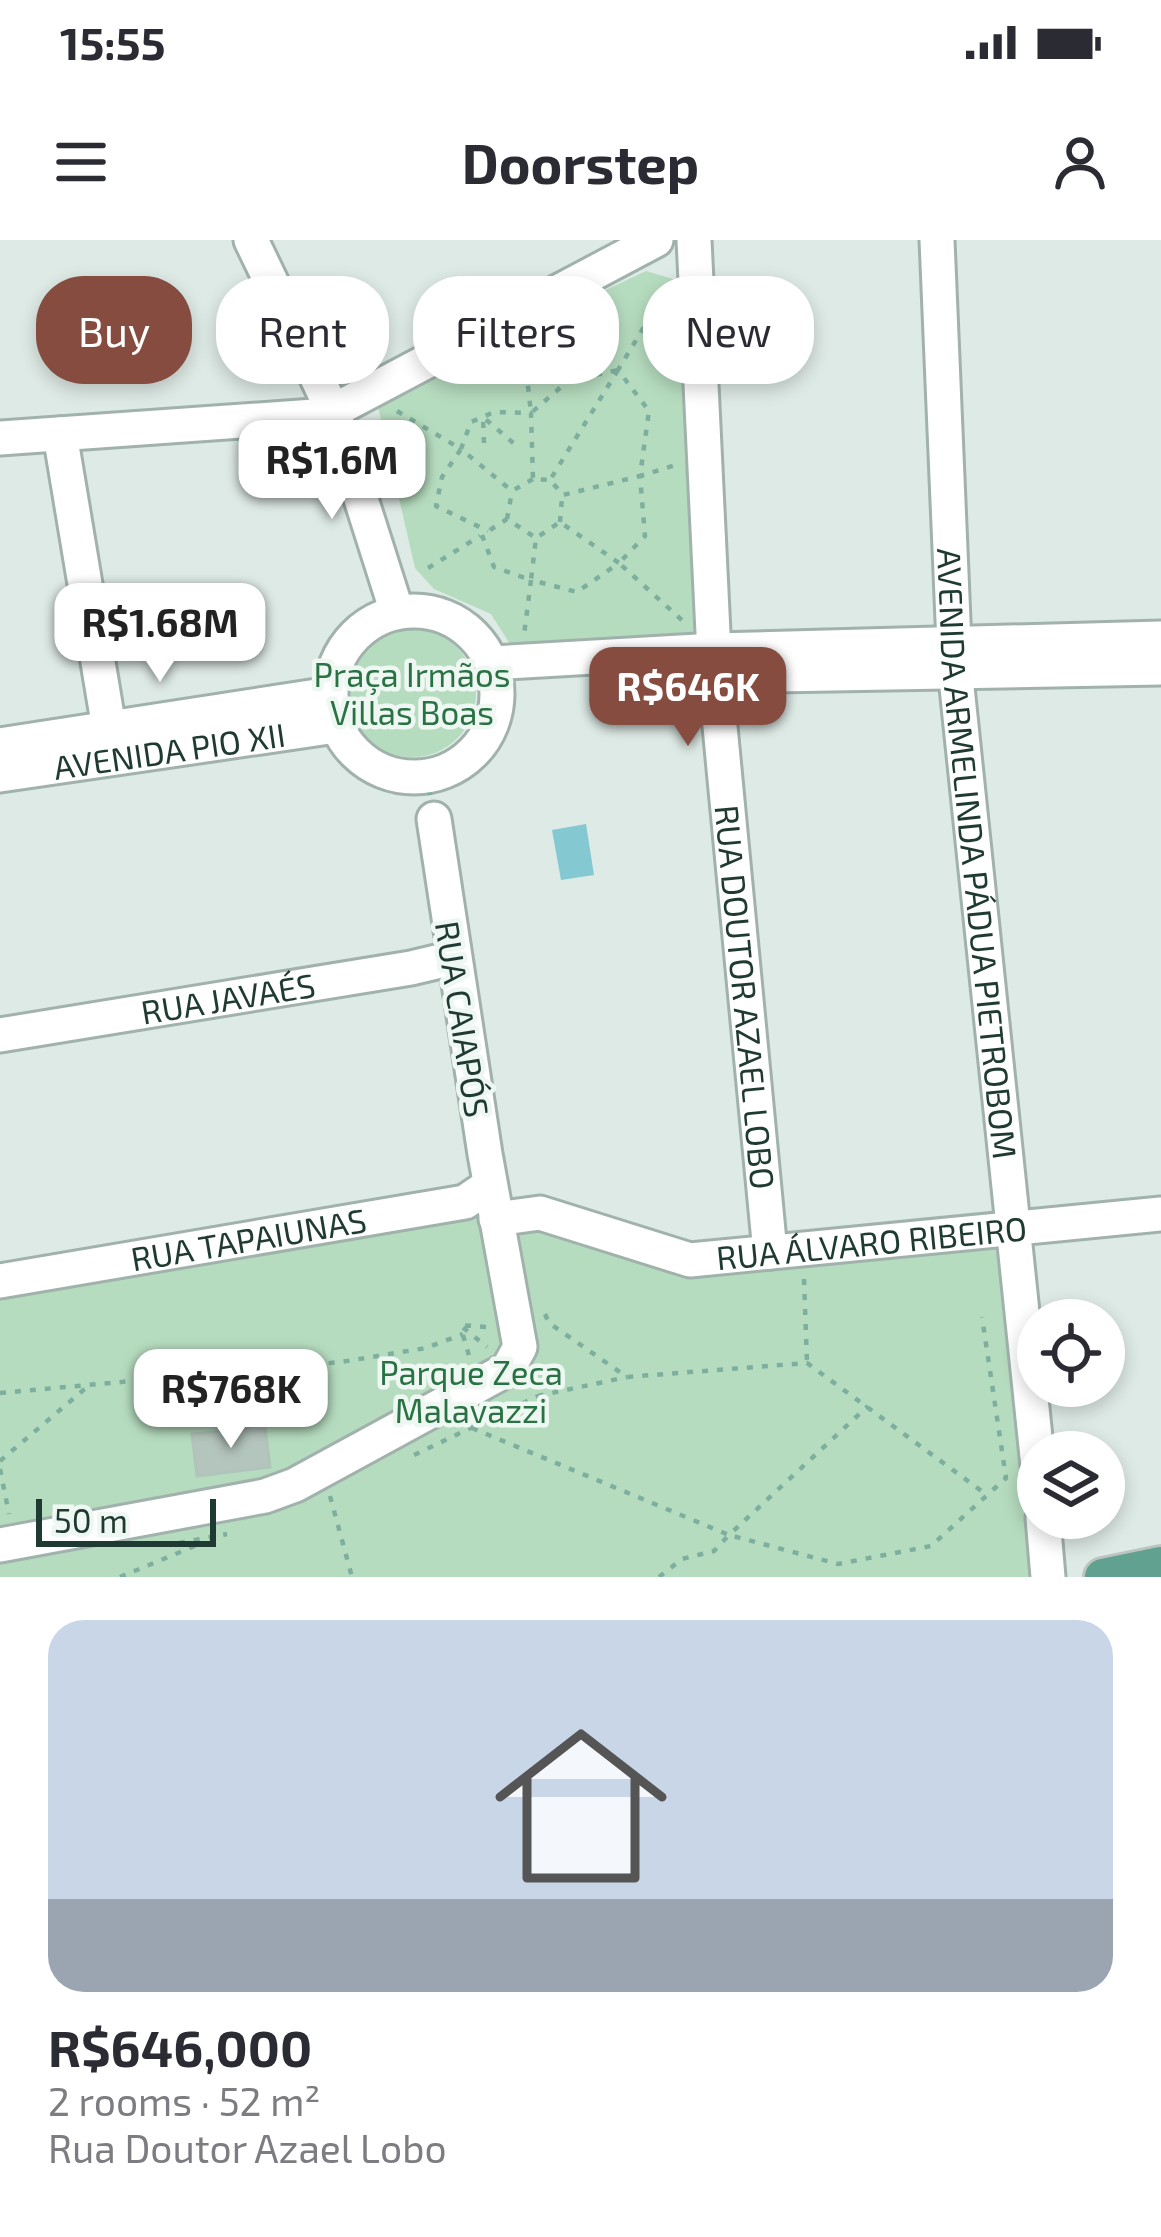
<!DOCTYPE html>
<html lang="en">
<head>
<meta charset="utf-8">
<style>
  body { margin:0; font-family:"Exo 2",sans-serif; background:#f2f2f3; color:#2b2b33; height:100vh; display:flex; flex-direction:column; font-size:45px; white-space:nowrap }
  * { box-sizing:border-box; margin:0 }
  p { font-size:39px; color:#7c7c81 }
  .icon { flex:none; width:66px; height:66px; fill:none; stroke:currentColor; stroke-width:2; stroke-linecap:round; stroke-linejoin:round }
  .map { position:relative; height:1337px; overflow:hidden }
  .drawer { display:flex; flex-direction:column; background:#fff; flex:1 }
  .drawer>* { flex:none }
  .hud { position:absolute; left:36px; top:36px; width:1089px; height:108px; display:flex; gap:24px }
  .fabs { position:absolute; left:1017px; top:1059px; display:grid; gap:24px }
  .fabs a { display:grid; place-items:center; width:108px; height:108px; border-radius:50%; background:#fff; box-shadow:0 6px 18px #0003; font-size:60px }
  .scale { position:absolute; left:36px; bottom:30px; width:180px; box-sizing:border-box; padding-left:12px; border:6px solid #1f3a32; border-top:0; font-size:33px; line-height:42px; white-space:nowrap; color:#1f3a32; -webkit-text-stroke:9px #eff7f3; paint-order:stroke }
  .price { position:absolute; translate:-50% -102px; padding:0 27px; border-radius:24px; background:#fff; color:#222; font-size:39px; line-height:78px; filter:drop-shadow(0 3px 6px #0008) }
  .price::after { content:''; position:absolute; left:50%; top:72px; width:36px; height:27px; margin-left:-18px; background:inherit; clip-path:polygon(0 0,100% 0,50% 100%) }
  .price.current { background:#864c40; color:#fff }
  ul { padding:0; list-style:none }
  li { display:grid; align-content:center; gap:24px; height:636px; padding:0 48px }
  li span { display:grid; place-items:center; height:372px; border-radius:36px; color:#555 }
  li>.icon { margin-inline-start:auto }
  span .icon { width:216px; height:216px; fill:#fffc; stroke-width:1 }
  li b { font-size:51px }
  .chip { padding:0 42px; border-radius:48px; background:#fff; box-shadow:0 6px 18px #0003; font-size:42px; line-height:108px }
  .chip.current { background:#864c40; color:#fff }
  .status { display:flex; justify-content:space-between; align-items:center; height:84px; padding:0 60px; background:#fff; direction:ltr }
  .status svg { height:33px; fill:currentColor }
  header { display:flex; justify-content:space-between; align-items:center; height:156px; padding:0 48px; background:#fff; font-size:54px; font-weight:700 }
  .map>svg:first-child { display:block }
  .green { fill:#b6dcbf }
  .water { fill:#84c8d2 }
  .building { fill:#b4c5bd; stroke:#b1c4bb; stroke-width:3 }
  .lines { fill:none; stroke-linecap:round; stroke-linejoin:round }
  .minor-casing { stroke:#a1b2ac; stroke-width:39 }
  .major-casing { stroke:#bcc4c2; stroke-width:42 }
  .path { stroke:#7eaf9e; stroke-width:4.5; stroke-dasharray:6 9; stroke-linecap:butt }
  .minor { stroke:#fff; stroke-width:33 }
  .major { stroke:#61a18f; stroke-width:36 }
  .labels { text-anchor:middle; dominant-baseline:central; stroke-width:9; stroke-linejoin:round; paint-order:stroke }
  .park-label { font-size:33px; fill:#297243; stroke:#eff7f3 }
  .street-label { font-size:33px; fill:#1f3a32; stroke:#eff7f3 }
</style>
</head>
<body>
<div class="status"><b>15:55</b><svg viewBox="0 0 49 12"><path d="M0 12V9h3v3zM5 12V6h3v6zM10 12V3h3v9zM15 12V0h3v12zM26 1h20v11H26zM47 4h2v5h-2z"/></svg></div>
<header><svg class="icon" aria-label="menu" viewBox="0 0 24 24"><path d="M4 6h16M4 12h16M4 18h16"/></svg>Doorstep<svg class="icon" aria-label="person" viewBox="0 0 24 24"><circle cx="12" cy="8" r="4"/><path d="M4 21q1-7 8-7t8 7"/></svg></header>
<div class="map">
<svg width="1161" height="1337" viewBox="0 0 1161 1337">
  <rect width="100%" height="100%" fill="#deeae5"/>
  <g class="green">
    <path d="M646,31L673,39L688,50L709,404L515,412L491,374L434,349L415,328L376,158Z"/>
    <circle cx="412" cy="453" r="64"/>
    <path d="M507,957L510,971L691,1019L1016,988L1038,1226V1278L1048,1337H0V1044Z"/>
  </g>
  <path class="water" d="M586,584L594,635L561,640L552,590Z"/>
  <path class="building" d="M265,1187L270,1227L197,1236L192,1194Z"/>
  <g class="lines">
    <defs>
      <g id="minor">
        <path d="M251,0L333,171L397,372"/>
        <path id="s1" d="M694,0L715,434L770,1012"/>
        <path id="s2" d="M937,0L955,428L1038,1226"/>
        <path d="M60,194L112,506"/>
        <path d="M0,198L314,176L333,171L656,0"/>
        <circle cx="414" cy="454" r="83"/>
        <path d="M492,423L715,410L1161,398"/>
        <path d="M619,438L1161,428"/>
        <path d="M0,505L330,454"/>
        <path id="s3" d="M0,535L336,486"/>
        <path id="s4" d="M0,795L411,728L453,718"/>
        <path id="s5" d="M496,979L540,973L690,1020L1161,974"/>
        <path id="s6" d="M0,1041L465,962L490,945"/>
        <path d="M1043,1278L1048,1337"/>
        <path d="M0,1305L265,1256L295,1245L508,1129L520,1107L485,914L434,579"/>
      </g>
      <path id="major" d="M1103,1337L1161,1325"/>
    </defs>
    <use href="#minor" class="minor-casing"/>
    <use href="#major" class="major-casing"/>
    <g class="path">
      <path d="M667,49L618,130L649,171L640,236L679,224"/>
      <path d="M523,101L531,173L568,141L618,130"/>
      <path d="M618,130L550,240L563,255L640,236L645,296L619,323L684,382"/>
      <path d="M397,171L461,209L442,237L436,266L488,291"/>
      <path d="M484,203L483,177L518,207"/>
      <path d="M533,239L512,251L461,209L471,182L494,172L531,173L533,239L550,240"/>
      <path d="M507,279L512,251"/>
      <path d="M560,282L562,258"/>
      <path d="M490,290L507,279L536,298"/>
      <path d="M482,295L494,327L531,340L536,298L560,282L619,323L577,352L531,340L524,395"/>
      <path d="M428,328L480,296"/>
      <path d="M427,537L430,555"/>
      <path d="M804,1039L807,1123"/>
      <path d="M545,1074L549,1083L627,1137L807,1123L987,1255"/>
      <path d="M486,1087L460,1085L487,1107"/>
      <path d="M463,1095L470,1119"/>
      <path d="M542,1126L538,1156L627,1137"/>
      <path d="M0,1153L341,1122L426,1108L463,1094"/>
      <path d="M472,1188L729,1295L868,1166"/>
      <path d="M414,1215L538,1156"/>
      <path d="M0,1221L87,1147"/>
      <path d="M0,1229L9,1274"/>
      <path d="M330,1256L352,1337"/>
      <path d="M179,1303L227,1294"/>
      <path d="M120,1337L202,1303"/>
      <path d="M659,1337L682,1319L714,1311L729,1295L838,1324L931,1306L1006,1238L982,1077"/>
    </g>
    <use href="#minor" class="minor"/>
    <use href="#major" class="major"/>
  </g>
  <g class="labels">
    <g class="park-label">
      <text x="412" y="434">Praça Irmãos<tspan x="412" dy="38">Villas Boas</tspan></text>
      <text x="471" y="1132">Parque Zeca<tspan x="471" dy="38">Malavazzi</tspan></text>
    </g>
    <g class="street-label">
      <text stroke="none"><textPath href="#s3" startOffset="171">AVENIDA PIO XII</textPath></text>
      <text stroke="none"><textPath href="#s2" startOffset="615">AVENIDA ARMELINDA PÁDUA PIETROBOM</textPath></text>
      <text stroke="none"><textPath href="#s1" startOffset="759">RUA DOUTOR AZAEL LOBO</textPath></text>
      <text stroke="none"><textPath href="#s4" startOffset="231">RUA JAVAÉS</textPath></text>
      <text transform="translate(463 779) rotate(81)">RUA CAIAPÓS</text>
      <text stroke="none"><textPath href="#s6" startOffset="252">RUA TAPAIUNAS</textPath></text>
      <text stroke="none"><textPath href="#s5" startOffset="384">RUA ÁLVARO RIBEIRO</textPath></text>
    </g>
  </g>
</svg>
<div class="fabs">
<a><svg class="icon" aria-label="locate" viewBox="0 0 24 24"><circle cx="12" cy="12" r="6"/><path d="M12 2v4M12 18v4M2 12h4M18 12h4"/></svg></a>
<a><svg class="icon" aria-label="layers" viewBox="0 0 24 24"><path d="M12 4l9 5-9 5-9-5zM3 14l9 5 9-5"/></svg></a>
</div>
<div class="scale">50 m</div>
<b class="price" style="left:332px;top:282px">R$1.6M</b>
<b class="price" style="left:160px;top:445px">R$1.68M</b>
<b class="price current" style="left:688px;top:509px">R$646K</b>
<b class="price" style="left:231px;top:1211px">R$768K</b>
<div class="hud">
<a class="chip current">Buy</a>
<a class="chip">Rent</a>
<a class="chip">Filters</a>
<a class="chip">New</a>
</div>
</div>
<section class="drawer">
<ul>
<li><span style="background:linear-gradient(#c9d6e8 75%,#9aa5b1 0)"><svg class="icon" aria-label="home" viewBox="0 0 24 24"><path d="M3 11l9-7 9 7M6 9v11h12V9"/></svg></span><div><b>R$646,000</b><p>2 rooms · 52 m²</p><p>Rua Doutor Azael Lobo</p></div></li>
</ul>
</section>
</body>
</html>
